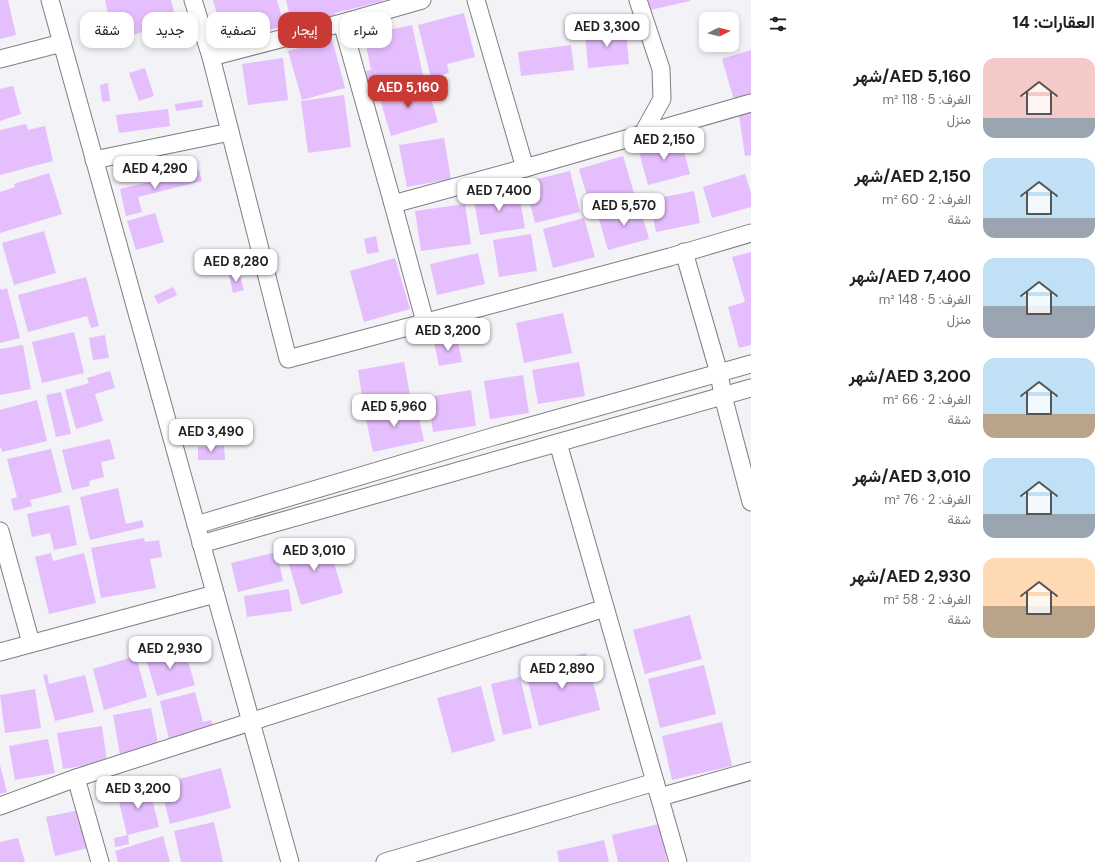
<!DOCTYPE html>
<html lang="ar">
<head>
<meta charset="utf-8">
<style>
  body { margin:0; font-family:"DM Sans",Vazirmatn,sans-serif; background:#f6f6f6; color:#202124; direction:rtl; height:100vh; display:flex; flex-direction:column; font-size:15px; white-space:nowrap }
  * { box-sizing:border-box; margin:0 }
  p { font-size:13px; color:#757577 }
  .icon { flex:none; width:22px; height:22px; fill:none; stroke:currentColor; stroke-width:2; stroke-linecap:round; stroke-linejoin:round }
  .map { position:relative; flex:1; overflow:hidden; direction:ltr }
  .drawer { display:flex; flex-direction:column; background:#fff; width:360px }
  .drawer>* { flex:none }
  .guide { position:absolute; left:12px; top:12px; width:380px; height:36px; direction:rtl; display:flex; gap:8px }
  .needle { width:26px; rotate:84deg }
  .buttons { position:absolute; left:699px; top:12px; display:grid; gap:8px }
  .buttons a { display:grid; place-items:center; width:40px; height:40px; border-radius:8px; background:#fff; box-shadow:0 2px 6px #0003; font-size:20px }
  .price { position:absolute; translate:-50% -34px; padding:0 9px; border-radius:8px; background:#fff; color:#222; font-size:13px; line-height:26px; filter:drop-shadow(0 1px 2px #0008) }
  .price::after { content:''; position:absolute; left:50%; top:24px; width:12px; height:9px; margin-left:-6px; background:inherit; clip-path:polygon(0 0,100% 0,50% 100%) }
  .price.on { background:#c83a33; color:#fff }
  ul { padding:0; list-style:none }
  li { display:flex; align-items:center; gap:12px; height:100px; padding:0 16px }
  li span { display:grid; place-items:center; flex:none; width:112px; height:80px; border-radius:12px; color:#555 }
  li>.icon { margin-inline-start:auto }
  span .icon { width:48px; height:48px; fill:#fffc; stroke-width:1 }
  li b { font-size:17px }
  h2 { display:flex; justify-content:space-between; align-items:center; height:48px; padding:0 16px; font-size:17px }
  .pill { padding:0 14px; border-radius:12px; background:#fff; box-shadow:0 2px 6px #0003; font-size:14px; line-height:36px }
  .pill.on { background:#c83a33; color:#fff }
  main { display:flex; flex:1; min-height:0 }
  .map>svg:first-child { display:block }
  .building { fill:#e5befd }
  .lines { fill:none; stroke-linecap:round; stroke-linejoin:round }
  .street-casing { stroke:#7e7d81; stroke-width:19 }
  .street { stroke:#fff; stroke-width:17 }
</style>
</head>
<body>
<main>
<section class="drawer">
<h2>العقارات: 14<svg class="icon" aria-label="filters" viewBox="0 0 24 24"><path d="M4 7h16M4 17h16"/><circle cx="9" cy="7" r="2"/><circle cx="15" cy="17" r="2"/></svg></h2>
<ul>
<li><span style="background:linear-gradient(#f6c9c9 75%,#9aa5b1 0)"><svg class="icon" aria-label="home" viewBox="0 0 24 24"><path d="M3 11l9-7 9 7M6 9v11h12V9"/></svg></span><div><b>AED 5,160/شهر</b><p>الغرف: 5 · 118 m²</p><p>منزل</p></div></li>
<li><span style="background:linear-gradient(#bfe0f5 75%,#9aa5b1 0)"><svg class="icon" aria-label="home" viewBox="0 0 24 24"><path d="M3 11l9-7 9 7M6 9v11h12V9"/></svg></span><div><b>AED 2,150/شهر</b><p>الغرف: 2 · 60 m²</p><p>شقة</p></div></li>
<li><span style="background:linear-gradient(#bfe0f5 60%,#9aa5b1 0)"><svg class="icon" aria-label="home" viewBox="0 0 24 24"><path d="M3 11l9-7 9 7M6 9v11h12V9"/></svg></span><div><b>AED 7,400/شهر</b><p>الغرف: 5 · 148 m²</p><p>منزل</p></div></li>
<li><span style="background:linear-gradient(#bfe0f5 70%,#b9a48a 0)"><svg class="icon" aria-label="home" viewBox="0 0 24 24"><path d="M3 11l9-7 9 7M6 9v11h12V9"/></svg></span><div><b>AED 3,200/شهر</b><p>الغرف: 2 · 66 m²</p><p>شقة</p></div></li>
<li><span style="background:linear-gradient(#bfe0f5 70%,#9aa5b1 0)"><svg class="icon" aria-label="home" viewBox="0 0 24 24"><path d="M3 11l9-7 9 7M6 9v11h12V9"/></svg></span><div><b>AED 3,010/شهر</b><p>الغرف: 2 · 76 m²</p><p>شقة</p></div></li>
<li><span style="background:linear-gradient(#ffd9b3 60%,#b9a48a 0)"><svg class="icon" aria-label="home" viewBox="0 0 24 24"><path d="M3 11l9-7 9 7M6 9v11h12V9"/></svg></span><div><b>AED 2,930/شهر</b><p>الغرف: 2 · 58 m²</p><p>شقة</p></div></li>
</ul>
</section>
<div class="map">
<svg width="751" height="862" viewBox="0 0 751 862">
  <rect width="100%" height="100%" fill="#f3f2f6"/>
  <g class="building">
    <path d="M0,0H8L16,35L0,39Z"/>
    <path d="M105,0H171L177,24L114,39Z"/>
    <path d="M213,0H277L284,26L224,41Z"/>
    <path d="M286,0H383V1L335,13L337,18L293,28Z"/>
    <path d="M648,0H690V1L650,10Z"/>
    <path d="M464,13L475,57L447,64L449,73L431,78L418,25Z"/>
    <path d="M412,25L423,75L362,88L358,73L371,70L364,35Z"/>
    <path d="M626,29L629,64L588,68L585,32Z"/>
    <path d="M173,34L176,44L166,47L163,37Z"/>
    <path d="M332,39L345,88L302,100L288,51Z"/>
    <path d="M571,45L574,70L521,76L518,52Z"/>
    <path d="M751,50V95L734,100L722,59Z"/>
    <path d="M283,58L288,100L248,105L242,64Z"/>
    <path d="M145,68L154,96L139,101L129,73Z"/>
    <path d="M426,82L438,122L391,136L379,96Z"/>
    <path d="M108,83L110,101L102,102L100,85Z"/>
    <path d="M13,86L21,114L0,121V89Z"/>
    <path d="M344,95L351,147L308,153L301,101Z"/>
    <path d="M202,100L203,107L176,111L175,104Z"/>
    <path d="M168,109L170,126L119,133L116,115Z"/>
    <path d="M751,113V155L745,156L739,115Z"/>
    <path d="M26,124L28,130L45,126L53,161L0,175V130Z"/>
    <path d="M680,137L690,174L648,185L638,148Z"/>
    <path d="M444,138L451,179L407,187L399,145Z"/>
    <path d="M623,156L634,193L590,206L579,169Z"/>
    <path d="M199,170L202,181L138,197L142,212L126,216L120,189Z"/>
    <path d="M570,171L580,212L535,223L525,182Z"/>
    <path d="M49,173L62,214L0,233V192L15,187L14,184Z"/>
    <path d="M745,174L751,193V207L712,218L703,187Z"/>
    <path d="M518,188L525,228L480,235L473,195Z"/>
    <path d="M694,191L700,223L656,232L649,200Z"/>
    <path d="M465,204L471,244L421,251L415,211Z"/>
    <path d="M639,204L649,239L608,250L598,216Z"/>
    <path d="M155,213L164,242L136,250L127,221Z"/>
    <path d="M584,218L595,257L553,268L543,229Z"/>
    <path d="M44,231L56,273L14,285L2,243Z"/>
    <path d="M531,234L537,271L499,277L493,240Z"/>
    <path d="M376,236L379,252L367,254L364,239Z"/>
    <path d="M751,252V345L739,348L728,307L745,302L732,257Z"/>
    <path d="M478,253L485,284L437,295L430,264Z"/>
    <path d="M395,258L410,309L364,322L350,271Z"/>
    <path d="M239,272L244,290L233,293L229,275Z"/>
    <path d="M86,277L99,326L91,328L87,316L28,332L18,295Z"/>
    <path d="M0,286L1,290L7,288L20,338L0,343Z"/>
    <path d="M173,287L177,295L158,304L154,296Z"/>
    <path d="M563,313L572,353L524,363L516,323Z"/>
    <path d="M74,332L84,373L42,383L32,342Z"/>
    <path d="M105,335L109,358L93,360L89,338Z"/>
    <path d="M457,338L462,362L439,366L434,342Z"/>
    <path d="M23,345L31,389L0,395V349Z"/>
    <path d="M404,362L411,401L364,409L358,370Z"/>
    <path d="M579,362L585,396L538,404L532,370Z"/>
    <path d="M110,371L115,388L95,394L103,421L76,429L65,390L89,383L87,378Z"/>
    <path d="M523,375L529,413L490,419L484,381Z"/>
    <path d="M471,390L476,426L433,432L428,397Z"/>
    <path d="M61,392L71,434L56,437L46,395Z"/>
    <path d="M37,400L47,441L2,452L0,446V410Z"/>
    <path d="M416,404L424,441L373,452L365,415Z"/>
    <path d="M110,439L115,459L101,462L104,477L89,481L90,486L72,490L62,450Z"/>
    <path d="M224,446L225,460H198V447Z"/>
    <path d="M51,449L62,492L30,500L32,506L14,511L11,499L17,497L7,459Z"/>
    <path d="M118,488L126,524L142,520L144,527L90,540L80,497Z"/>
    <path d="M69,505L77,545L54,550L50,533L32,537L27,514Z"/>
    <path d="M144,538L145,542L159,540L162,557L150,559L156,588L101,598L91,548Z"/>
    <path d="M327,539L343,593L301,605L285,551Z"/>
    <path d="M277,552L283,581L238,592L231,563Z"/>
    <path d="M51,553L53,561L84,553L96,603L49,614L35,557Z"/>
    <path d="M289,589L292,611L247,617L244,596Z"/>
    <path d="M690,615L702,659L645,674L633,630Z"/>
    <path d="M183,644L195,685L157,696L145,655Z"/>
    <path d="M586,653L600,710L539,726L525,669Z"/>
    <path d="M136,656L147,697L104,710L93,669Z"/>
    <path d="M704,665L716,714L660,728L648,679Z"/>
    <path d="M47,674L49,684L85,675L94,712L55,721L43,675Z"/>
    <path d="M520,677L532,728L503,735L491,684Z"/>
    <path d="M481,686L495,741L452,753L437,698Z"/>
    <path d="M35,689L41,728L5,733L0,695Z"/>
    <path d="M195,692L203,722L211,720L214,731L170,743L160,701Z"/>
    <path d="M151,708L159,748L120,755L113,715Z"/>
    <path d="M722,722L732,766L672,780L662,736Z"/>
    <path d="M102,726L107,762L63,769L57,733Z"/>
    <path d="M48,739L55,773L15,780L9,746Z"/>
    <path d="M0,765L7,792L0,794Z"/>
    <path d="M221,768L231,808L170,824L160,784Z"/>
    <path d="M149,786L159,827L127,835L117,793Z"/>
    <path d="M79,810L88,848L55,856L46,817Z"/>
    <path d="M214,822L223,862H181L174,831Z"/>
    <path d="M659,824L667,862H618L612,835Z"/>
    <path d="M128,835L129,844L115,847L114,838Z"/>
    <path d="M163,836L170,862H118L115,851Z"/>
    <path d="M18,838L25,862H0V842Z"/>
    <path d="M604,840L609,862H559L557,851Z"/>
  </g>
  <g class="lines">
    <defs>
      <g id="street">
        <path d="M50,0L290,862"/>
        <path d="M193,0L211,57L288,359L670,257L751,233"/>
        <path d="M476,0L525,168L751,103"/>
        <path d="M638,0L661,69L662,99L642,135"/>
        <path d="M342,23L393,204L525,168"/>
        <path d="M211,57L342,23L422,0"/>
        <path d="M0,59L62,43"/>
        <path d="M94,160L230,132"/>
        <path d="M393,204L425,322"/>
        <path d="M684,252L719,373L723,396L751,502"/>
        <path d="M558,443L678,862"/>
        <path d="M196,525L495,436L751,364"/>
        <path d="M0,531L31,643"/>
        <path d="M201,544L751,388"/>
        <path d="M0,652L215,594"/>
        <path d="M76,778L100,862"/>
        <path d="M660,797L751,771"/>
        <path d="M0,806L76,778L605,608"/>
        <path d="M385,862L655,782"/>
      </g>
    </defs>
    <use href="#street" class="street-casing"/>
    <use href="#street" class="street"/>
  </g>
</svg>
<div class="buttons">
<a><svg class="needle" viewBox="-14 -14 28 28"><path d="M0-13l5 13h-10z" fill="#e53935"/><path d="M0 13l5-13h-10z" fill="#757577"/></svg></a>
</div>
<b class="price" style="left:607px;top:48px">AED 3,300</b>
<b class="price on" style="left:408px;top:109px">AED 5,160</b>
<b class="price" style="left:664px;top:161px">AED 2,150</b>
<b class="price" style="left:155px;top:190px">AED 4,290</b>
<b class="price" style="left:499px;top:212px">AED 7,400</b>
<b class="price" style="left:624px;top:227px">AED 5,570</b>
<b class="price" style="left:236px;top:283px">AED 8,280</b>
<b class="price" style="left:448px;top:352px">AED 3,200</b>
<b class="price" style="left:394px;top:428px">AED 5,960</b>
<b class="price" style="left:211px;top:453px">AED 3,490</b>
<b class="price" style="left:314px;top:572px">AED 3,010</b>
<b class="price" style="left:170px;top:670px">AED 2,930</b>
<b class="price" style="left:562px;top:690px">AED 2,890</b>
<b class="price" style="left:138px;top:810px">AED 3,200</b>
<div class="guide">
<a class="pill">شراء</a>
<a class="pill on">إيجار</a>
<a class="pill">تصفية</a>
<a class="pill">جديد</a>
<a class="pill">شقة</a>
</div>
</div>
</main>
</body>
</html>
